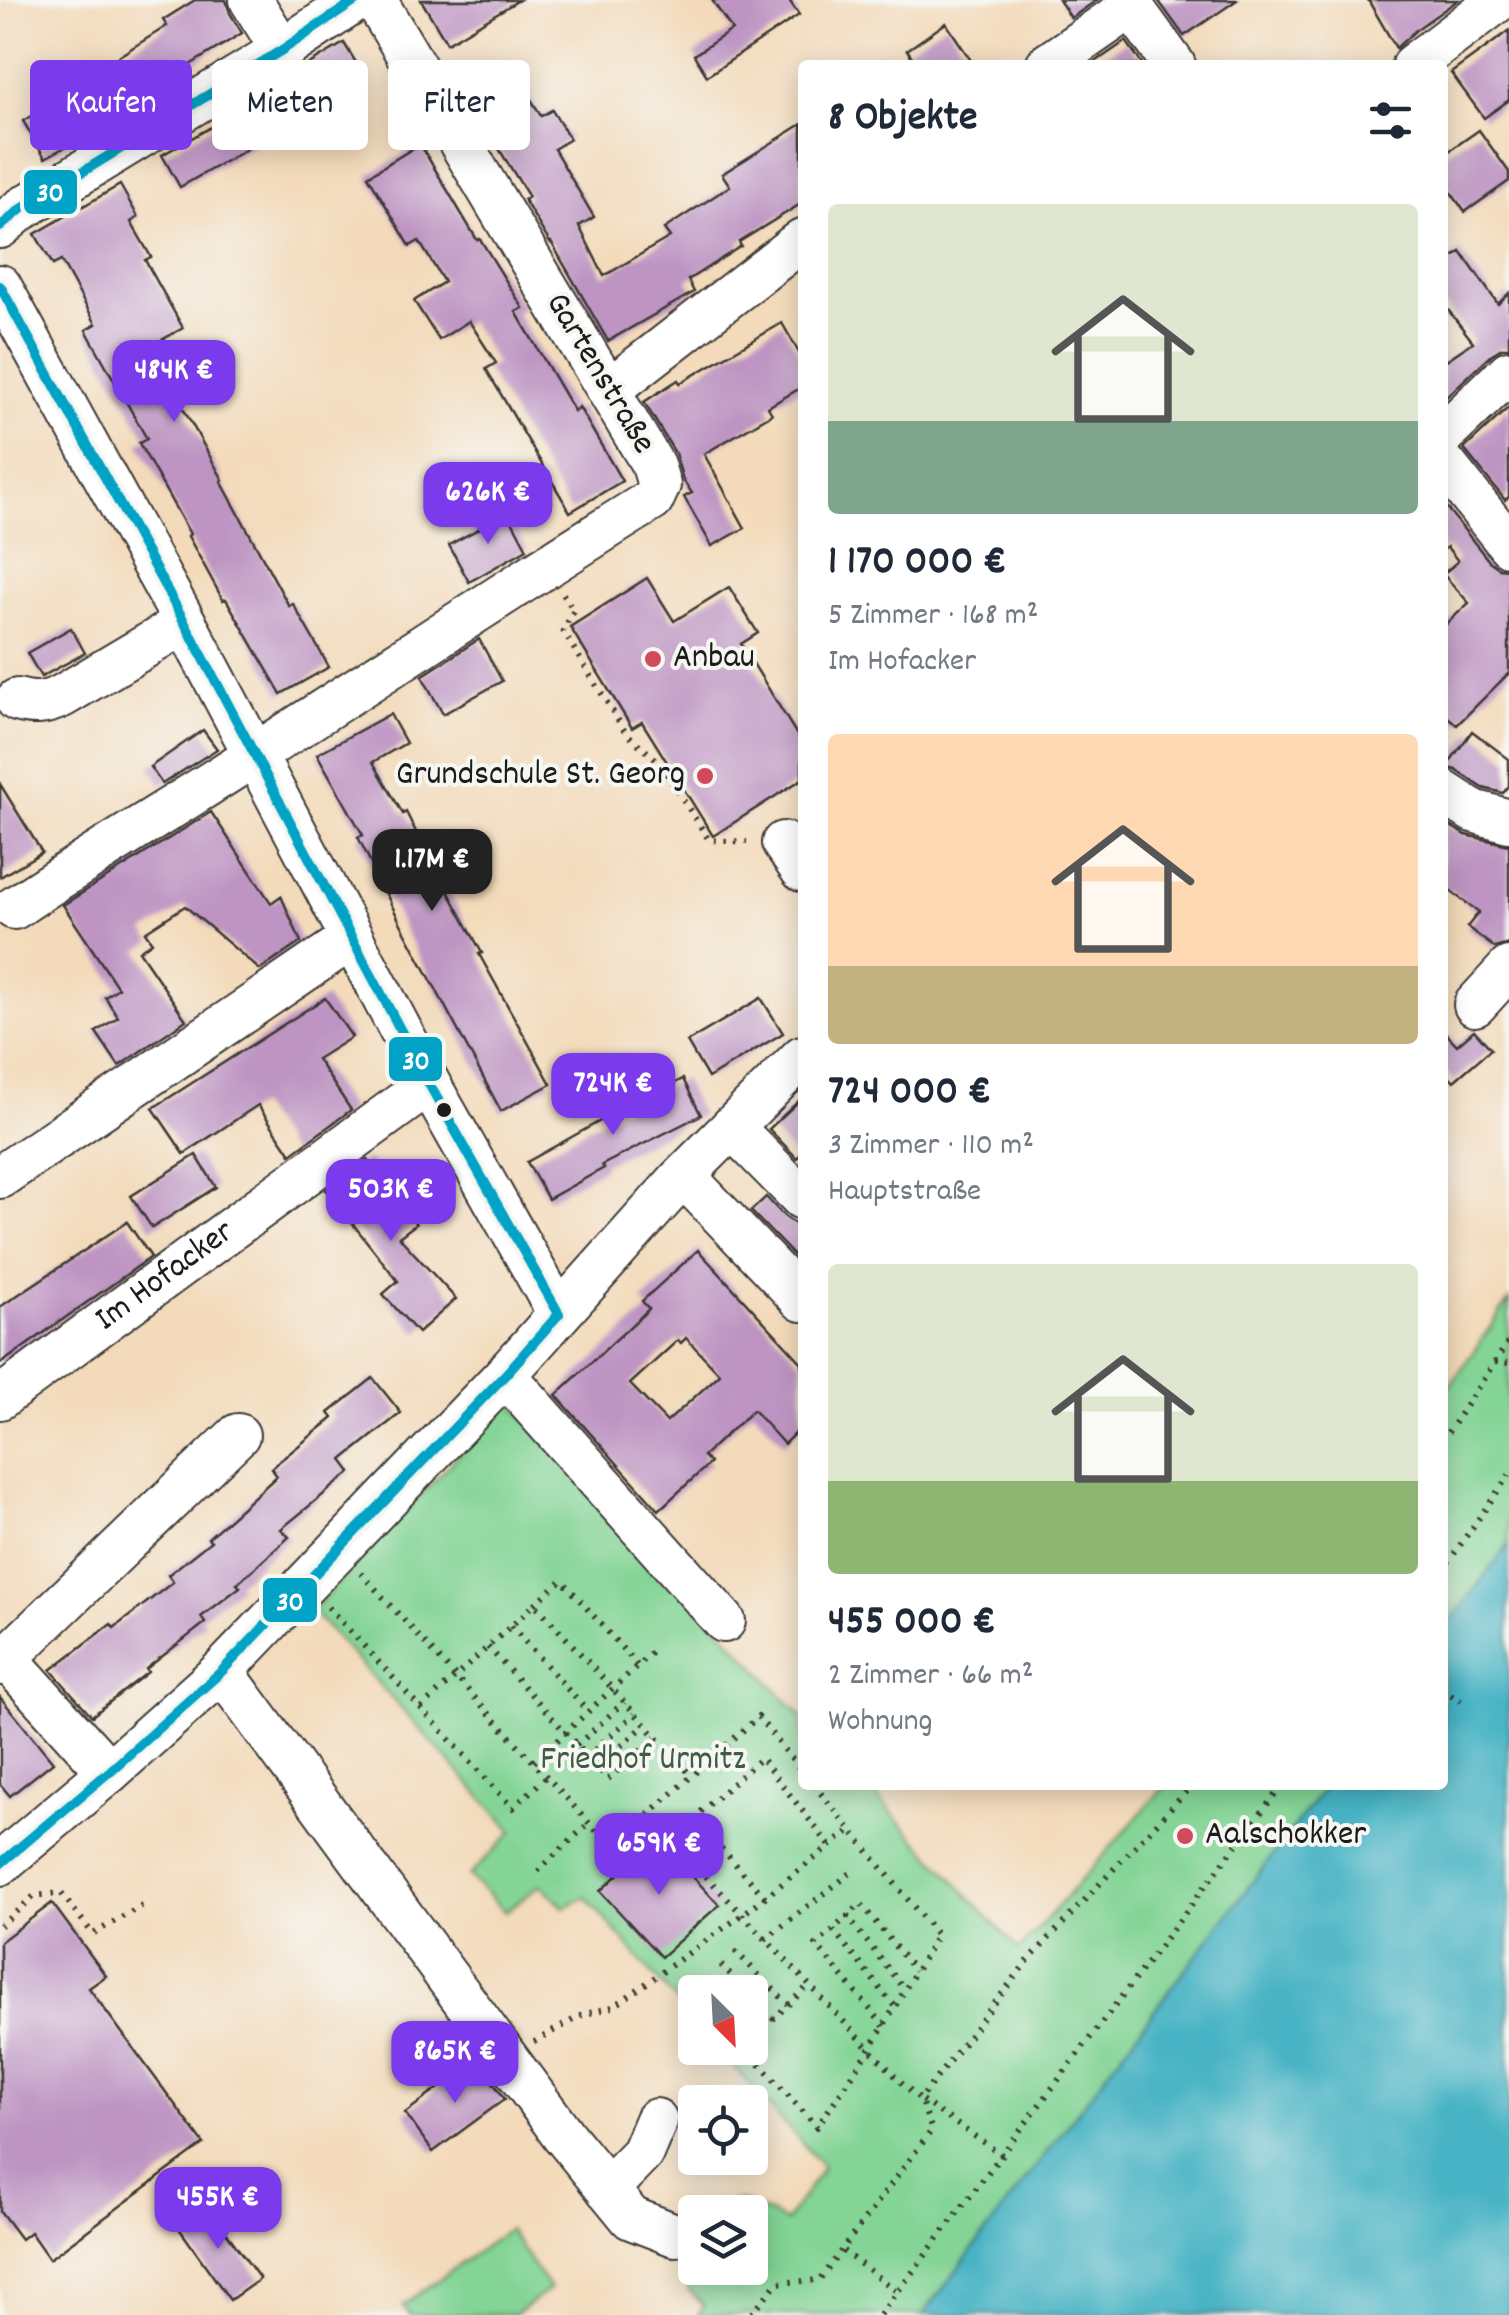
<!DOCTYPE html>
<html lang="de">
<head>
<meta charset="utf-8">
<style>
  body { margin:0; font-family:Dekko,sans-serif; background:#f6f6f7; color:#1f2937; height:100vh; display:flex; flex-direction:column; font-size:38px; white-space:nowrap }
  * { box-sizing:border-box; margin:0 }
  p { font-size:32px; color:#747a83 }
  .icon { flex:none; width:55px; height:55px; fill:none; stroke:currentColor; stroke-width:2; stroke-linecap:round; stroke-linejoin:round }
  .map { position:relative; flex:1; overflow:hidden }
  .panel { position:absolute; left:798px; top:60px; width:650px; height:1730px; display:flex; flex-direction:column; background:#fff; border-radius:10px; box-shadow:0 5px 25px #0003 }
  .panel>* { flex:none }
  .banner { position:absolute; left:30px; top:60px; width:618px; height:90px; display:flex; gap:20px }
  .needle { width:65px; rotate:156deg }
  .controls { position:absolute; left:678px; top:1975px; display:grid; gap:20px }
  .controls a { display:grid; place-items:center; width:90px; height:90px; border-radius:10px; background:#fff; box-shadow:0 5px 25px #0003; font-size:50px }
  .price { position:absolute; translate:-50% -85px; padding:0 22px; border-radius:20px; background:#7c3aed; color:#fff; font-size:32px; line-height:65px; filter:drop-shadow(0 2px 5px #0008) }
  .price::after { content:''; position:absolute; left:50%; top:60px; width:30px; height:22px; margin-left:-15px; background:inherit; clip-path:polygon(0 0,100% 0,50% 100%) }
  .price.active { background:#222; color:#fff }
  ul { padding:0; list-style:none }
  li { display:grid; align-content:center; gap:20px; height:530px; padding:0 30px }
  li span { display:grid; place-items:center; height:310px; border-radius:10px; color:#555 }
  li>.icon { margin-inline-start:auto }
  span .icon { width:180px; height:180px; fill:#fffc; stroke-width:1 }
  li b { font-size:42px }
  h2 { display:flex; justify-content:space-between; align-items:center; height:120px; padding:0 30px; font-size:42px }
  .tag { padding:0 35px; border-radius:10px; background:#fff; box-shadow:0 5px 25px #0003; font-size:35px; line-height:90px }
  .tag.active { background:#7c3aed; color:#fff }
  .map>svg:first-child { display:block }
  .green { fill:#83d495; stroke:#507858; stroke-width:2.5 }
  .water { fill:#47b3c4; stroke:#326870; stroke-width:2.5 }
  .building { fill:#bd94c2; fill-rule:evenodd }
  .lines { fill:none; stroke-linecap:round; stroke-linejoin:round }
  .minor-casing { stroke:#3c3834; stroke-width:46 }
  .path { stroke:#3c3834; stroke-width:6; stroke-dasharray:2.5 8; stroke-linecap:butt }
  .minor { stroke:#fff; stroke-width:42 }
  .bus-1-casing { stroke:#f6f6f2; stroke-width:18 }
  .bus-1 { stroke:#01a2c5; stroke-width:10 }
  .poi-dot { fill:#d1495b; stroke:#f6f6f2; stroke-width:4 }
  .bus-dot { fill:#1c1c1c; stroke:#f6f6f2; stroke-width:4 }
  .labels { text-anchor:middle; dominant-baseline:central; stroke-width:8; stroke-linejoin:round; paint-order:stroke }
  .street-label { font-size:35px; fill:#1c1c1c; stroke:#f6f6f2 }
  .poi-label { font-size:35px; fill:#1c1c1c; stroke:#f6f6f2; text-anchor:start }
  .park-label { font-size:35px; fill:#405c46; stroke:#f6f6f2 }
  .line-badge { stroke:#f6f6f2; stroke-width:4 }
  .badge-label { font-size:28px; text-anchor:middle; font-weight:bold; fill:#fff }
</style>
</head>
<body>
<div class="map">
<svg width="1509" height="2315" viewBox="0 0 1509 2315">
  <rect width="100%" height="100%" fill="#f6f6f2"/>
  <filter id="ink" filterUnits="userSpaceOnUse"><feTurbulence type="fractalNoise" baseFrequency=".01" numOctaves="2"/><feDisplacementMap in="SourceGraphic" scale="20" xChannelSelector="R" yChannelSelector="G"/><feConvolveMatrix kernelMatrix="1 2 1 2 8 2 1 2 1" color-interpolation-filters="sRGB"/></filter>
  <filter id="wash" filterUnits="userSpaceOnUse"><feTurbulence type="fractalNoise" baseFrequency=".0048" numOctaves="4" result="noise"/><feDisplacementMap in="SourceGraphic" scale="40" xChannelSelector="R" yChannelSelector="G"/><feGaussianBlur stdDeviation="2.25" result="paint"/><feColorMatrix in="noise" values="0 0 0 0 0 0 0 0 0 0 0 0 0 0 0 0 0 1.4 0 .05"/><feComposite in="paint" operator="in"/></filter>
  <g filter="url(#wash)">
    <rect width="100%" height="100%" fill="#f3daba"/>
    <g class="green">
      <path d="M1509,1300V1544L1443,1632V1396Z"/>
      <path d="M509,1401L802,1717V1785H866L1019,1950L1166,1785H1326L923,2315H698L704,2306L689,2290L683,2261L695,2260V2268H750V2212H727L726,2203L741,2201L786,2222L823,2167L717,2048H750V1992H695V2023L586,1897L564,1907L540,1885L505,1912L469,1876L513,1831L312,1611Z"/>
      <path d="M508,2230L550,2289L514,2315H410L403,2305Z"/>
    </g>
    <path class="water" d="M1509,1544V2315H923L1326,1785H1442L1443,1632Z"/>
    <g id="blocks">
      <g class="building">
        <path d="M195,0H226L230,13L242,33L172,76L84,134L85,136L45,158L23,121L100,77L97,70L167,26L163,20Z"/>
        <path d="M421,0H519L447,43Z"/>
        <path d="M712,0H789L799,15L707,76L694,55L732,30Z"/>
        <path d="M1059,0H1097L1071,18Z"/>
        <path d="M1158,0H1237L1184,36Z"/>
        <path d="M1368,0H1458L1417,29L1396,48Z"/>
        <path d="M946,23L974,65H918L907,50Z"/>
        <path d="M1509,31V100L1484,118L1451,73Z"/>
        <path d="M1126,41L1143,65H1091Z"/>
        <path d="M344,43L366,79L303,118L281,81Z"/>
        <path d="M511,66L541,116L552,110L570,139L554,149L594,217L579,226L604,276L670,237L664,229L730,186L722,174L802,124V203L739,242L741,246L688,280L694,292L608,341L551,242L550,243L524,200L529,197L496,144L492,147L461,96Z"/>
        <path d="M234,114L252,146L180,187L162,155Z"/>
        <path d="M1479,130L1509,172V181L1465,212L1442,180V156Z"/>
        <path d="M420,144L477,240L480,239L523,308L516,312L574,411L579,407L622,481L570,512L486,369L496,363L469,321L439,340L414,301L444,282L419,241L410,246L368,176Z"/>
        <path d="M120,185L138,217L131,222L151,257L145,260L183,328L149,347L223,480L221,481L289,606L293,604L329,667L281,694L226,599L223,600L188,536L190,534L139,443L147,439L86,330L96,324L61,261L53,265L35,234Z"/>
        <path d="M1461,252L1498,304L1509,293V348H1502L1492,354L1442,401V363L1473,342L1442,302V264Z"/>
        <path d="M782,323L802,358V387L768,407L772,414L704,454L745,528L712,546L684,497L692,493L683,480L675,453L644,402L678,380L680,383Z"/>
        <path d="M1509,407V497L1505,500L1464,449Z"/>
        <path d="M1442,502L1489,561L1499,568L1509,569V673L1457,725L1442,712V628L1469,603L1443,574L1458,561L1447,547L1442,551Z"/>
        <path d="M508,513L527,549L469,582L449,545Z"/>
        <path d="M647,578L674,621L729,587L758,633L741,644L802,743V779L713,836L642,722L632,728L570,627Z"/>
        <path d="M71,628L85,653L41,677L27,653Z"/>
        <path d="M479,639L502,681L443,714L422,676Z"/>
        <path d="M390,714L406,743L373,762L403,814L406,812L422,844L444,832L457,858L436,869L482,953L479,954L551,1084L501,1111L400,922L358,837L363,835L317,754Z"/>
        <path d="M203,730L217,749L162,784L150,767Z"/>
        <path d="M1472,731L1509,759V786L1503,793L1483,788L1456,770L1446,767Z"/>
        <path d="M0,784L42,852L0,877Z"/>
        <path d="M211,812L271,903L281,896L301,942L260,970L185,906L145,932L152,942L139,951L186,1020L119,1066L96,1032L118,1017L105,997L118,988L63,905Z"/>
        <path d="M1442,821L1466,835L1509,845V944L1495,948L1467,927L1479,912L1442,885Z"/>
        <path d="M325,998L352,1037L317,1059L351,1110L291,1154L258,1105L184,1154L153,1108Z"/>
        <path d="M761,998L783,1033L708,1078L687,1042Z"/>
        <path d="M1442,1029L1457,1045L1474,1030L1491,1049L1454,1081L1442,1068Z"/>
        <path d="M683,1079L701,1115L602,1165L604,1168L548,1199L527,1162L602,1120Z"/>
        <path d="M802,1098V1153L797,1158L769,1129Z"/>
        <path d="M196,1155L216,1187L152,1228L131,1196Z"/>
        <path d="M368,1159L416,1224L399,1237L456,1299L418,1333L383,1294L398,1281L326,1190Z"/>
        <path d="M766,1197L784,1216L802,1229V1264L751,1211Z"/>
        <path d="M127,1222L151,1257L0,1364V1307Z"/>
        <path d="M698,1250L802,1363V1426L784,1444L753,1410L703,1456L710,1463L659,1510L556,1395L649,1309L642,1301ZM686,1338L720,1374L667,1422L630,1384L678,1340L681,1343Z"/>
        <path d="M373,1378L401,1413L342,1460L351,1472L281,1529L289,1537L237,1584L240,1587L201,1617L205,1623L146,1669L148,1672L92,1716L51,1670L111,1624L114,1628L173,1582L168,1575L211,1541L208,1538L277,1476L271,1468L333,1418L329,1413Z"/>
        <path d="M0,1697L53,1762L10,1796L0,1784Z"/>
        <path d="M657,1838L719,1905L661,1957L600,1891Z"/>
        <path d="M52,1903L106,1976L89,1988L204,2144L49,2259L30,2232L21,2239L0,2211V1942Z"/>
        <path d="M477,2060L505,2099L433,2152L405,2113Z"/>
        <path d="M205,2203L260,2279L230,2300L176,2224Z"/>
      </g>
    </g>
  </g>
  <g filter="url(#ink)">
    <use href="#blocks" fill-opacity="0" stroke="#3c3834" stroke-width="2.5"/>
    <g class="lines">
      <defs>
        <g id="minor">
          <path d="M251,0L282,50"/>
          <path d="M1127,0L1174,65"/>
          <path d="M1047,65L1132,6"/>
          <path d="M1413,65L1499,0"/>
          <path d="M0,227L20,210L282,50L357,0"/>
          <path d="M0,286L185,623L429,1084L559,1314"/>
          <path d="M609,390L802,240"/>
          <path d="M1442,436L1509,372"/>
          <path d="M1442,461L1509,545"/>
          <path d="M17,700C35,705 45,704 62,696L185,623"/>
          <path d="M1442,791L1473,811L1509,821"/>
          <path d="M783,843L802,870"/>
          <path d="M14,908C94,854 178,805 259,752C390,668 519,582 652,500L659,485L653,465L375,0"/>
          <path d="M1475,1005L1509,968"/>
          <path d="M732,1127L802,1198"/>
          <path d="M684,1176L802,1300"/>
          <path d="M0,1177L352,938"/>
          <path d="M505,1375L724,1621"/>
          <path id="s1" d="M0,1398L429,1084"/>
          <path d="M7,1659L109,1772"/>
          <path d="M0,1664L238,1435"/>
          <path d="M222,1671L564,2136L631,2218L675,2235"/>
          <path d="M0,1864L109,1772L222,1671L505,1375L679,1180L802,1057"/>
          <path d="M607,2189L642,2153L656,2120"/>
        </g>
      </defs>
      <use href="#minor" class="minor-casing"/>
      <g class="path">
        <path d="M563,594L574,610L563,631L626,733L659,762L709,840L747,842"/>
        <path d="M1495,1362L1509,1363"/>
        <path d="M1442,1441L1509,1341"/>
        <path d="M1442,1571L1509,1475"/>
        <path d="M361,1573L611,1847L648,1815L901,2082L920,2099L932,2130L819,2280L777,2283L750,2315"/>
        <path d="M535,1604L562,1580L637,1665"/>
        <path d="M328,1607L513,1808L547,1776"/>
        <path d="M511,1626L588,1712"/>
        <path d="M488,1647L608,1779L656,1737"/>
        <path d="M1442,1689L1461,1701"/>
        <path d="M421,1708L535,1604L692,1776"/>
        <path d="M577,1745L624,1702"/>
        <path d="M587,1756L635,1714"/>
        <path d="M534,1762L652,1652"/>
        <path d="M598,1767L645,1725"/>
        <path d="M648,1815L758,1717L802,1771"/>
        <path d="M669,1838L694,1818"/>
        <path d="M611,1847L633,1861"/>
        <path d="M538,1871L589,1823"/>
        <path d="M765,1897L694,1818L761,1758L830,1846"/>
        <path d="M847,1916L905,1990"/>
        <path d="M0,1926L34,1896L61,1893L93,1934L145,1904"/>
        <path d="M833,1930L895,2007"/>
        <path d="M765,1939L852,1872"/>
        <path d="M735,1951L788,2004"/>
        <path d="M721,1965L748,1992"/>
        <path d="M706,1978L720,1992"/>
        <path d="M688,1988L695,1996"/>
        <path d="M750,1995L774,2019"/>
        <path d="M884,2026L816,1945L861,1904L915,1971"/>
        <path d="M750,2041L809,1985"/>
        <path d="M534,2042L582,2015L613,2007L742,1915L851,1830"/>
        <path d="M745,2048L817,2127L870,2049L937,1935L814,1785"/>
        <path d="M1002,2155L920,2099L1026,1963L1192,1785"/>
        <path d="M843,2251L898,2292"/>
        <path d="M880,2315L1282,1785"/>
      </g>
      <use href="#minor" class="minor"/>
      <defs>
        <g id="bus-1">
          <path d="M0,227L20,210L282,50L357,0"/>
          <path d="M0,286L185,623L429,1084L559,1314"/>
          <path d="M0,1864L109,1772L222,1671L505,1375L559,1314"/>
        </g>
      </defs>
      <use href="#bus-1" class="bus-1-casing"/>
      <use href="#bus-1" class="bus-1"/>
    </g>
  </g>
  <g class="poi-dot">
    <circle cx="653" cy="659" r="10"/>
    <circle cx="705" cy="776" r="10"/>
    <circle cx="1185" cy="1836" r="10"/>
  </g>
  <circle class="bus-dot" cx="444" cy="1110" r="9"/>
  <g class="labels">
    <g class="street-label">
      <text transform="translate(599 374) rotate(59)">Gartenstraße</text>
      <text stroke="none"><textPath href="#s1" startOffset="205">Im Hofacker</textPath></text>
    </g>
    <g class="poi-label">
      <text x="673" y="659">Anbau</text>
      <text x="685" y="776" text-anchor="end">Grundschule St. Georg</text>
      <text x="1205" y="1836">Aalschokker</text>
    </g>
    <g class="park-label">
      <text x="643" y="1761">Friedhof Urmitz</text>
    </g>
  </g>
  <g class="line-badge">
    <rect x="22" y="168" width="57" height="48" rx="10" fill="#01a2c5"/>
    <rect x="387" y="1035" width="57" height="48" rx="10" fill="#01a2c5"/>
    <rect x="261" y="1576" width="58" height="48" rx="10" fill="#01a2c5"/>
  </g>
  <g class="badge-label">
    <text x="50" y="201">30</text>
    <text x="416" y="1069">30</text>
    <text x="290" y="1610">30</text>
  </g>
</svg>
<div class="controls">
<a><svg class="needle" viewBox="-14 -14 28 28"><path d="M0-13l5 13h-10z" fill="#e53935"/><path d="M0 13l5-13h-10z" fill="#747a83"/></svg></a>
<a><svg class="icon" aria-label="locate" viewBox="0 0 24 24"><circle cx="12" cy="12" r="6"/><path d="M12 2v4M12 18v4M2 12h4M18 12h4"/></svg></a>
<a><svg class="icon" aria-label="layers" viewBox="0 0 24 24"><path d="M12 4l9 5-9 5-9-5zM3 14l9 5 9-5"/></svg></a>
</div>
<b class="price" style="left:174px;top:425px">484K €</b>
<b class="price" style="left:488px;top:547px">626K €</b>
<b class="price active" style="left:432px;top:914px">1.17M €</b>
<b class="price" style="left:613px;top:1138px">724K €</b>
<b class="price" style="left:391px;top:1244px">503K €</b>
<b class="price" style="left:659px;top:1898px">659K €</b>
<b class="price" style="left:455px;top:2106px">865K €</b>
<b class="price" style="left:218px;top:2252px">455K €</b>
<div class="banner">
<a class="tag active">Kaufen</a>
<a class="tag">Mieten</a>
<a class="tag">Filter</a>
</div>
<section class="panel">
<h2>8 Objekte<svg class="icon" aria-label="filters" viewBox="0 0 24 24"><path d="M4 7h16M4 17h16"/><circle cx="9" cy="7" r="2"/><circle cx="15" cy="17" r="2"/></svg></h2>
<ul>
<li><span style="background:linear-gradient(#dfe7d0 70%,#7fa58c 0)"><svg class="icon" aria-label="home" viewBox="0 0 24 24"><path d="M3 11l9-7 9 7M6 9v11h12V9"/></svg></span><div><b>1 170 000 €</b><p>5 Zimmer · 168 m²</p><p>Im Hofacker</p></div></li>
<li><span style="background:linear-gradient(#ffd9b3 75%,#c2b280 0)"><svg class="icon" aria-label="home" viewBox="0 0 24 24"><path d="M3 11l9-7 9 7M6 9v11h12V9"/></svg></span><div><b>724 000 €</b><p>3 Zimmer · 110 m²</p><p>Hauptstraße</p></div></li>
<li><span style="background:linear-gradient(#dfe7d0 70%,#8fb573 0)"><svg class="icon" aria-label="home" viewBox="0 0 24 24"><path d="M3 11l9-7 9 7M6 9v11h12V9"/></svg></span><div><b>455 000 €</b><p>2 Zimmer · 66 m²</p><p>Wohnung</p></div></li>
</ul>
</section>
</div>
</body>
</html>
